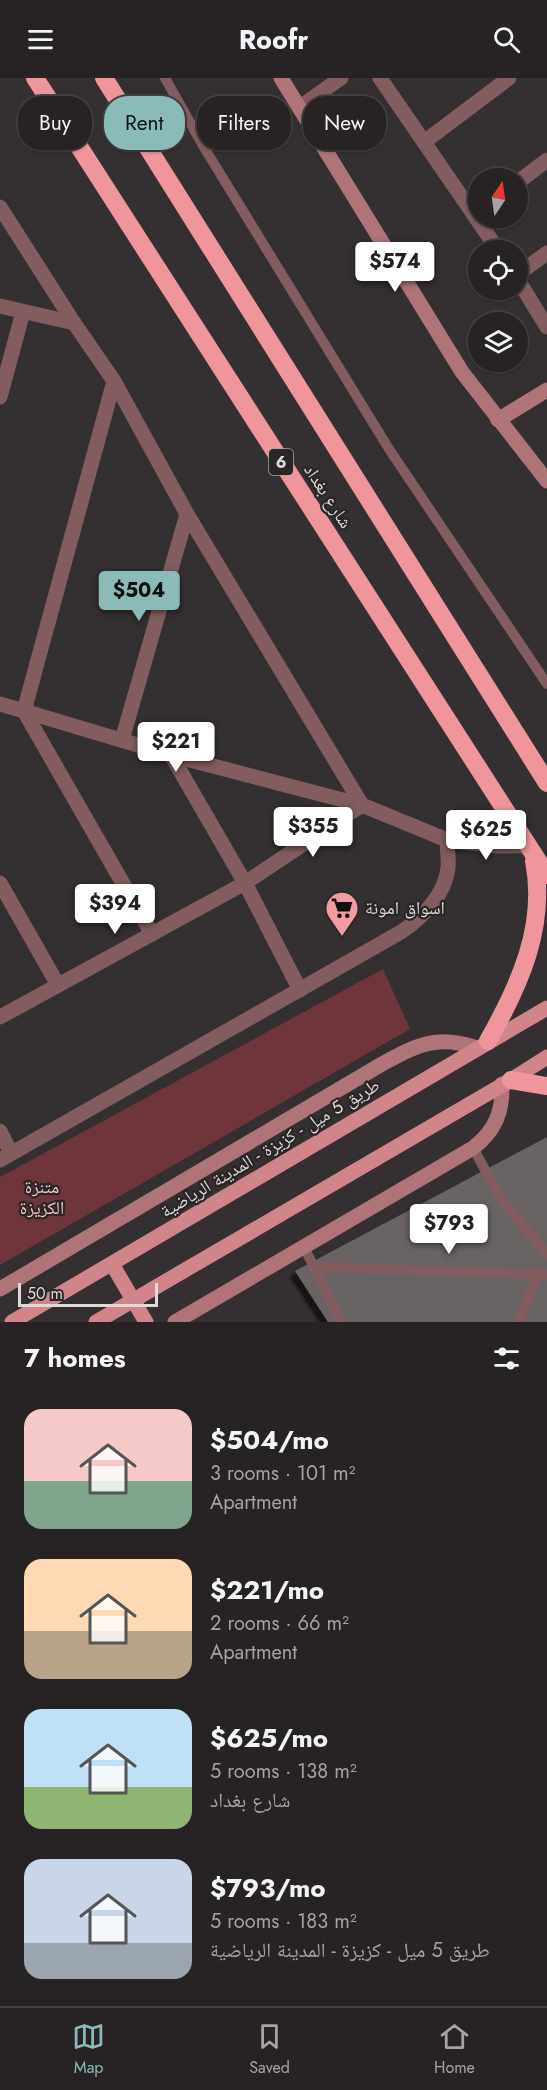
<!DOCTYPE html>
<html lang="en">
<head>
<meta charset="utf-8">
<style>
  body { margin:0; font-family:Jost,"Noto Naskh Arabic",sans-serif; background:#2f2b2c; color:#f1f3f6; height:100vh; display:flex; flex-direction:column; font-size:22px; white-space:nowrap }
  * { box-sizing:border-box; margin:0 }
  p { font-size:20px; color:#a4a4a6 }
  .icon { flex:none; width:33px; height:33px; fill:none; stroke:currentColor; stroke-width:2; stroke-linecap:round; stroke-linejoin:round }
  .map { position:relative; height:1244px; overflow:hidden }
  .panel { display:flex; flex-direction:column; background:#272324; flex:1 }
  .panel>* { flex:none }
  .guide { position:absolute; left:18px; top:18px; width:512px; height:54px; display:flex; gap:12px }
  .needle { width:39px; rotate:13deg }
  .fabs { position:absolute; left:468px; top:90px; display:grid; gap:12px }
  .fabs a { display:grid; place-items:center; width:60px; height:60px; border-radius:50%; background:#272324; box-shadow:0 2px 4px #0004,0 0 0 2px #434041; font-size:30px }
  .scale { position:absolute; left:18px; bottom:15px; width:140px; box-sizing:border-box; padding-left:6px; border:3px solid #dddada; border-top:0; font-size:16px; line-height:21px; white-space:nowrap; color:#dddada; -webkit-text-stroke:4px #2a2626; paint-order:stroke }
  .price { position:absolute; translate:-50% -51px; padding:0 14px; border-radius:6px; background:#fff; color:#222; font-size:20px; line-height:39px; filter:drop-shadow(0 2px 3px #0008) }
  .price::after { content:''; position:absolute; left:50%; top:36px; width:18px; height:14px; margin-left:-9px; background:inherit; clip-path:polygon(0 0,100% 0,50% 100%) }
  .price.current { background:#8bbbb9; color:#111 }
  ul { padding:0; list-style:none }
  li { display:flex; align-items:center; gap:18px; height:150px; padding:0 24px }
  li span { display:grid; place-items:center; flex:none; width:168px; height:120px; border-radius:18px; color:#555 }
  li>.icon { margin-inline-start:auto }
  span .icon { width:72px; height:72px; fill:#fffc; stroke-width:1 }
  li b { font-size:26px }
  h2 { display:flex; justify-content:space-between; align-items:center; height:72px; padding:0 24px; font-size:26px }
  .pill { padding:0 21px; border-radius:24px; background:#272324; box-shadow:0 2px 4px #0004,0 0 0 2px #434041; font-size:21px; line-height:54px }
  .pill.current { background:#8bbbb9; color:#111 }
  header { display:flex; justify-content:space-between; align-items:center; height:78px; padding:0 24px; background:#272324; font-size:27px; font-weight:700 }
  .tab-bar { display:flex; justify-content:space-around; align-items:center; height:84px; border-top:2px solid #434041; background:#272324; font-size:16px; color:#a4a4a6 }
  .tab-bar a { display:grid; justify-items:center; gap:3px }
  .tab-bar .current { color:#8bbbb9 }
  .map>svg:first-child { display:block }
  .green { fill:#6e353b }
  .building { fill:#696464; filter:url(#shadow) }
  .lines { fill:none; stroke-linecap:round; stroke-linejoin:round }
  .lane { stroke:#825c5e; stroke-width:10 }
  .street { stroke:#825c5e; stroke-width:15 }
  .secondary { stroke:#ae7478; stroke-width:15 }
  .primary { stroke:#d1858b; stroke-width:15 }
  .highway { stroke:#f0959c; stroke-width:18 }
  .labels { text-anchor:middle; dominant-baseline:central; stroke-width:4.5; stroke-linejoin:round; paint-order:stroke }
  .shield { fill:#2a2626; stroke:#a7a4a4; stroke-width:1.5 }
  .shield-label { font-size:16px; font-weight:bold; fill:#dddada }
  .street-label { font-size:18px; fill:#dddada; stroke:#2a2626 }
  .poi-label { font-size:18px; fill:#dddada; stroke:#2a2626; text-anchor:start }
  .park-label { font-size:18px; fill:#f4c3c5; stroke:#2a2626 }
</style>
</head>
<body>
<header><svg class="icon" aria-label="menu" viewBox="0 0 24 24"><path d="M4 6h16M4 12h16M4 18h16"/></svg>Roofr<svg class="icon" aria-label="search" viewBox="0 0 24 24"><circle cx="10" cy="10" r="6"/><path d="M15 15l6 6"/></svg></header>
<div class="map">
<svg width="547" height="1244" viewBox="0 0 547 1244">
  <defs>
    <filter id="shadow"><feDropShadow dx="-5.5" dy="5.5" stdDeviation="1.5" flood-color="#0009"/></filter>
  </defs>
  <rect width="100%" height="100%" fill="#342f30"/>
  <path class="green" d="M383,891L410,951L0,1187V1099Z"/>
  <path class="building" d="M547,1059V1244H328L295,1193Z"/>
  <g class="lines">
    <g class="lane">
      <path d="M165,0L205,71L389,371L547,606"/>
      <path d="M473,1070L503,1124L547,1176"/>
      <path d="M304,1169L341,1244"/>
      <path d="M313,1189L547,1197"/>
      <path d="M519,1244L538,1196"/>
    </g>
    <g class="street">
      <path d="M380,0L498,172"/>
      <path d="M300,29L341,0"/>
      <path d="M424,64L509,0"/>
      <path d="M518,104L547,82"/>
      <path d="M0,129L74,245L114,303L187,436L362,727L447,762C447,771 449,782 448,790C445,817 422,840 401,854L0,1082"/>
      <path d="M518,196L547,175"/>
      <path d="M518,202L547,249"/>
      <path d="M0,228L74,245"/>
      <path d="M114,303L24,633L152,856"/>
      <path d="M0,319L23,234"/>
      <path d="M0,626L171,677L362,727"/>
      <path d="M122,662L187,436"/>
      <path d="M171,677L245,805L300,912"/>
      <path d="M447,762L498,768H527"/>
      <path d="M0,805L58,907"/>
      <path d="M0,939L245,805L362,727"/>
      <path d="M0,1053L11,1075"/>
    </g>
    <g class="secondary">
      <path d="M281,0L462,294L547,403"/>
      <path d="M498,342L547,312"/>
      <path d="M0,1211L382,986C417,967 437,956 477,970"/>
      <path d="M175,1244L473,1070C495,1053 503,1034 502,1006"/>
    </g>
    <g class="primary">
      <path d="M112,1186L146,1244"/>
      <path d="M12,1244L547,930"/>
      <path d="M96,1244L511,1002L547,979"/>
    </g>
    <g class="highway">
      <path d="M35,0L547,797"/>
      <path d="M104,0L547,705"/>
      <path d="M488,963C519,908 547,848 534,783"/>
      <path d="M511,1002L547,1008"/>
    </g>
  </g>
  <defs>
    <symbol id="supermarket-pin" viewBox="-11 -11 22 30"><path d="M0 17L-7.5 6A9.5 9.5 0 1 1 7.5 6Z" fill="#f49aa1" stroke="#2a2626"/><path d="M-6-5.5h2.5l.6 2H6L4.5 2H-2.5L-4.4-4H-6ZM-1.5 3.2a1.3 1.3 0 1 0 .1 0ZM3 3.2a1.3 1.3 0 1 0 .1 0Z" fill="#111"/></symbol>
  </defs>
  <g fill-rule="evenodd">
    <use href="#supermarket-pin" x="323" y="811" width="38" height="52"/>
  </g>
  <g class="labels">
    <rect class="shield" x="269" y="371" width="24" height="26" rx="4.5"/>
    <g class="shield-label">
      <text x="281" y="384">6</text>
    </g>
    <g class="street-label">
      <text transform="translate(328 418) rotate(57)">شارع بغداد</text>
      <text transform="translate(270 1070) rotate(-31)">طريق 5 ميل - كزيزة - المدينة الرياضية</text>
    </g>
    <g class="poi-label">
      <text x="365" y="830">اسواق امونة</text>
    </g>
    <g class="park-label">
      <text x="42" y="1109">متنزة<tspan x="42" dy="21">الكزيزة</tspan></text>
    </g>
  </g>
</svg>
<div class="fabs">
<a><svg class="needle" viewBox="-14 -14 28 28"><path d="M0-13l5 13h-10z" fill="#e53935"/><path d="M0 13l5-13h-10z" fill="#a4a4a6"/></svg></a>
<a><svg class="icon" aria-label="locate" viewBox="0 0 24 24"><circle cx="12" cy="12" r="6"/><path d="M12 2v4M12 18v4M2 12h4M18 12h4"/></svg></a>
<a><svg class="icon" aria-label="layers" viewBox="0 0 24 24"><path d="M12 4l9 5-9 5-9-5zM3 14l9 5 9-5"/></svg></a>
</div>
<div class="scale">50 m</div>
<b class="price" style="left:395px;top:215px">$574</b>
<b class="price current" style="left:139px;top:544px">$504</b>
<b class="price" style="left:176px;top:695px">$221</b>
<b class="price" style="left:313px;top:780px">$355</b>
<b class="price" style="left:486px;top:783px">$625</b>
<b class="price" style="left:115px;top:857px">$394</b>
<b class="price" style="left:449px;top:1177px">$793</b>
<div class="guide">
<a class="pill">Buy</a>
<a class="pill current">Rent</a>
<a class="pill">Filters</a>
<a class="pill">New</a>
</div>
</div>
<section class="panel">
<h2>7 homes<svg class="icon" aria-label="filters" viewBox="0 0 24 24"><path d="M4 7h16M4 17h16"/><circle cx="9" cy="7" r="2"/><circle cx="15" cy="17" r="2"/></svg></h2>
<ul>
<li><span style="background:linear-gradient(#f6c9c9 60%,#7fa58c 0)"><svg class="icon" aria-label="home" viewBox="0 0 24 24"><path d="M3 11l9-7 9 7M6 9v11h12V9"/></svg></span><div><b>$504/mo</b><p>3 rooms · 101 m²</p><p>Apartment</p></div></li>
<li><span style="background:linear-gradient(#ffd9b3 60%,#b9a48a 0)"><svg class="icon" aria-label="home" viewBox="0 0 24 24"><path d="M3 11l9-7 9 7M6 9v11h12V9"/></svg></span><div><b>$221/mo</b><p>2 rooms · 66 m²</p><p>Apartment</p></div></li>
<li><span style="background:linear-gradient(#bfe0f5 65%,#8fb573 0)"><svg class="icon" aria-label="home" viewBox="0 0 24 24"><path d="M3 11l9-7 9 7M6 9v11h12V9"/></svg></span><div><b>$625/mo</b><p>5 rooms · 138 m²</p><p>شارع بغداد</p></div></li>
<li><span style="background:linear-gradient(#c9d6e8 70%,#9aa5b1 0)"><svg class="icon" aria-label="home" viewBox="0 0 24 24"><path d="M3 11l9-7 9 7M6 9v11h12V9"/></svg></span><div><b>$793/mo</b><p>5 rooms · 183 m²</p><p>طريق 5 ميل - كزيزة - المدينة الرياضية</p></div></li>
</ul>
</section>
<nav class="tab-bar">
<a class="current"><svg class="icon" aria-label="map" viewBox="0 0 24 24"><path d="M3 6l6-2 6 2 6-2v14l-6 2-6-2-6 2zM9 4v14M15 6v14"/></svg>Map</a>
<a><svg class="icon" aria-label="saved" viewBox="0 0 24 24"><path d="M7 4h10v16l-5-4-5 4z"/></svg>Saved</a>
<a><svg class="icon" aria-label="home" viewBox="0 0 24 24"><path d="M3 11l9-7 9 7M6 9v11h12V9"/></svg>Home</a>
</nav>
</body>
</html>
